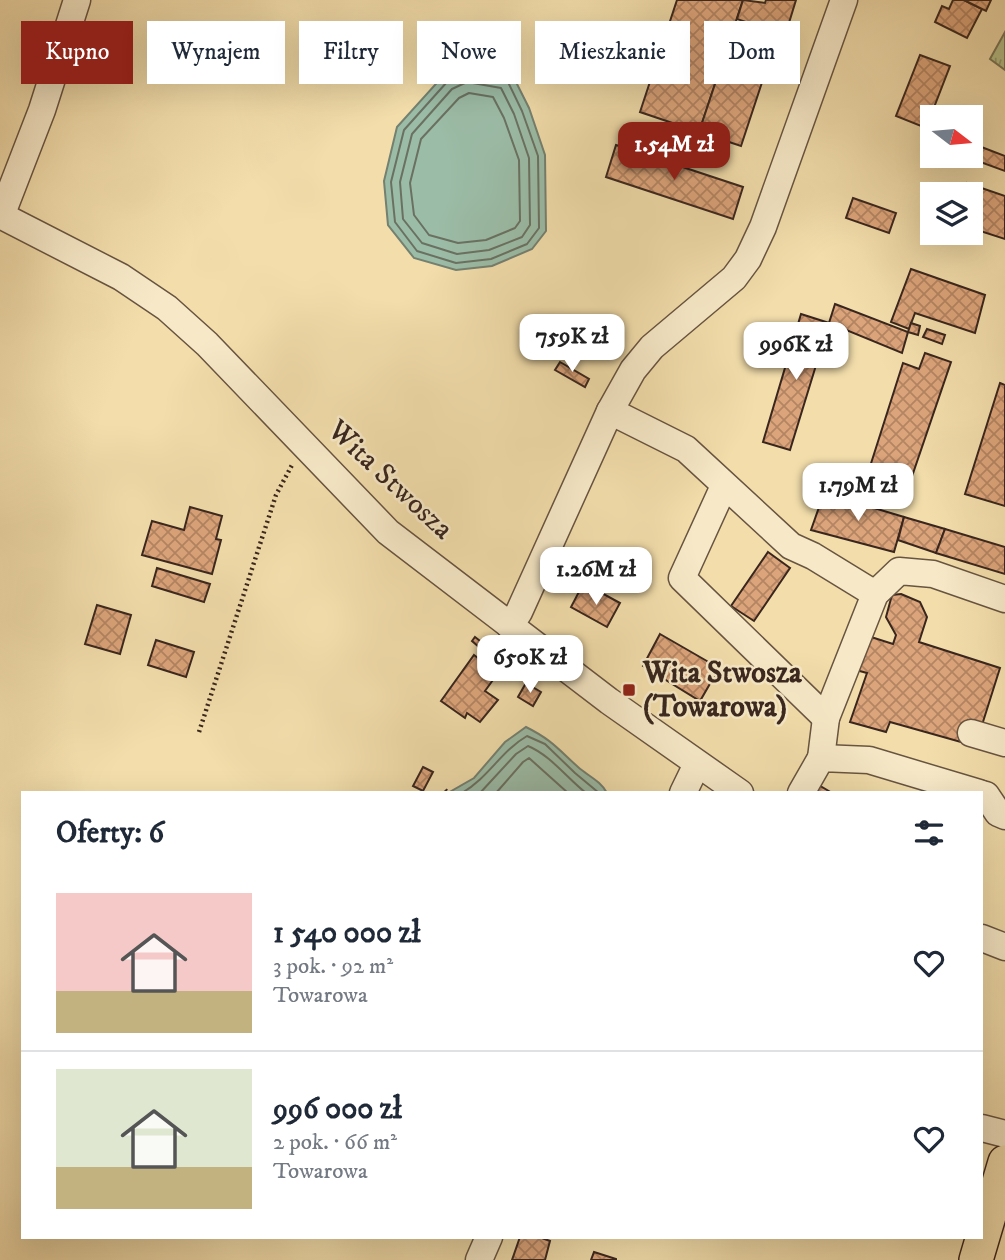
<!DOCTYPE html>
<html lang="pl">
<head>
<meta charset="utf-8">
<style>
  body { margin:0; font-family:"IM FELL DW Pica",serif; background:#f6f6f7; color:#1f2937; height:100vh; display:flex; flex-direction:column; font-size:26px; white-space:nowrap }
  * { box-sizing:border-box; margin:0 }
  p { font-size:23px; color:#747a83 }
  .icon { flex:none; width:38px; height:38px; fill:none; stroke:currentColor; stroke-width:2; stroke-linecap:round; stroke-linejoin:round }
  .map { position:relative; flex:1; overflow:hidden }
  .sheet { position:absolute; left:21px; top:791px; width:962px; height:448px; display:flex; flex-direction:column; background:#fff; border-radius:0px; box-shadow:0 7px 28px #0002 }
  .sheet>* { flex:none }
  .guide { position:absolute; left:21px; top:21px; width:964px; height:63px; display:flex; gap:14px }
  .needle { width:46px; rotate:106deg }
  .buttons { position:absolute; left:920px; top:105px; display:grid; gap:14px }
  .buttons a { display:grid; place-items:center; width:63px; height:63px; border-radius:0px; background:#fff; box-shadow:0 7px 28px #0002; font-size:35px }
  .price { position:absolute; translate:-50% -60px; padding:0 16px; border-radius:14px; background:#fff; color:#222; font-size:23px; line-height:46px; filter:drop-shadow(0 2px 4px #0008) }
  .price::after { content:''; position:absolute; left:50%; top:42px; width:21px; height:16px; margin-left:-10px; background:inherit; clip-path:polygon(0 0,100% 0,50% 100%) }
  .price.on { background:#8f2418; color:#fff }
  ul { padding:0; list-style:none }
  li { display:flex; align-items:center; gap:21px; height:175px; padding:0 35px }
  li+li { border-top:2px solid #e0e1e3 }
  li span { display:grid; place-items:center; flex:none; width:196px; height:140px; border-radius:0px; color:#555 }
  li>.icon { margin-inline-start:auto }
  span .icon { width:84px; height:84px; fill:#fffc; stroke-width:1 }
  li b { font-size:30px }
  h2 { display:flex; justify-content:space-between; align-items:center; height:84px; padding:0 35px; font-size:30px }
  .chip { padding:0 24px; border-radius:0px; background:#fff; box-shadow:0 7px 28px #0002; font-size:24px; line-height:63px }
  .chip.on { background:#8f2418; color:#fff }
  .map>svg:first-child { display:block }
  .grass { fill:url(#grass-tufts); stroke:#787455; stroke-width:2 }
  .water { fill:#9bbca7; stroke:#748070; stroke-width:2 }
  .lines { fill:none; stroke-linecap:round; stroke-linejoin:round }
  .shore { stroke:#6a7162; stroke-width:2 }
  .building { fill:url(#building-cross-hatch); stroke:#39261e; stroke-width:2 }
  .minor-casing { stroke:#675441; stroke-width:29 }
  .major-casing { stroke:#39261e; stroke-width:36 }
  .path { stroke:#39261e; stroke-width:4.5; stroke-dasharray:2 3.5; stroke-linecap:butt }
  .minor { stroke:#f7e9c8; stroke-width:26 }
  .major { stroke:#f2ddab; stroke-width:33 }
  .poi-dot { fill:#8f2418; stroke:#f7e9c8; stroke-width:2.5 }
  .labels { text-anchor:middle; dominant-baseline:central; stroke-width:5; stroke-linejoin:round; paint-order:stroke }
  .street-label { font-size:30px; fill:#39261e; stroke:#f7e9c8 }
  .poi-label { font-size:30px; font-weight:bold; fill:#39261e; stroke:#f7e9c8; text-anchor:start }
</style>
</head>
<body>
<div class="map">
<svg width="1005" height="1260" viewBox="0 0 1005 1260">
  <defs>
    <pattern id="grass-tufts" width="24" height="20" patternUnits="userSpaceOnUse" patternTransform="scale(1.75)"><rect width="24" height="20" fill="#b6c28c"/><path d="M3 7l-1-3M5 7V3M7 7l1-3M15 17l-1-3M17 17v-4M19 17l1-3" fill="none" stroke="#959d72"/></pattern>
    <pattern id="building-cross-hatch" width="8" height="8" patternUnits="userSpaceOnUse" patternTransform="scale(1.75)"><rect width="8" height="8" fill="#dca47a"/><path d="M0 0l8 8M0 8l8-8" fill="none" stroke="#b38563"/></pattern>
  </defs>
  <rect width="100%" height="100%" fill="#f2ddab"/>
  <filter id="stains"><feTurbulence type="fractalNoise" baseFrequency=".00286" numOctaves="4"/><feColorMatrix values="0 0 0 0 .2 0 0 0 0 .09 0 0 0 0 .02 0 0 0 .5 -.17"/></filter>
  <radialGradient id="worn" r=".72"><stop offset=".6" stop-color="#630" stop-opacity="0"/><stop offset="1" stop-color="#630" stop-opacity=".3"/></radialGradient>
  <path class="grass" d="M1005,32V70L990,59Z"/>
  <g class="water">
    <path d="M464,66L488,68L512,74L529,108L545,155L546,231L532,249L492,266L456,270L414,258L388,225L384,181L397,127L443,76Z"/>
    <path d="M526,727C552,740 558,749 578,767C588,776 601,781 607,793H448L474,778L505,742Z"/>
  </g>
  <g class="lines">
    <g class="shore">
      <path d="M466,73L487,75L507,80L522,111L538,156L539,228L527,244L491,259L456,263L417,251L395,222L391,182L404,130L447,82Z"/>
      <path d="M467,82L501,88L514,114L529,158L530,225L522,237L489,250L457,254L422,243L403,219L400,182L412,134L452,89Z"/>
      <path d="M469,93L493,97L504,118L519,160L520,221L515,228L486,240L458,243L429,235L414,215L410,183L421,139L459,98Z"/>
      <path d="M462,793C489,777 501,751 527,736L545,744L575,773L599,793"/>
      <path d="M480,793L516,754L528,746C550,755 567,778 586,793"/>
      <path d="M496,793L523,762L529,758L568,793"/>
    </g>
  </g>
  <g class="building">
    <path d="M677,0H743L699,132L640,112Z"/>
    <path d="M743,0L765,3L766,0H796L784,39L756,30L757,26L737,19Z"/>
    <path d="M953,0H964L982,9L967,38L935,22L942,6L949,9Z"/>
    <path d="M964,0H991L986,11Z"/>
    <path d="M734,27L776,40L741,146L699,132Z"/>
    <path d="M920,55L950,66L926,128L896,116Z"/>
    <path d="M971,143L1005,156V171L964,156H971Z"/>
    <path d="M616,145L743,187L733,219L606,177Z"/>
    <path d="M967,183L1005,196V239L971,228V194H963Z"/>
    <path d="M853,198L896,213L889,233L846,218Z"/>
    <path d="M911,269L985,295L975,333L915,313L909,329L891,322Z"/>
    <path d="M835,304L908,332L902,353L829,323Z"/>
    <path d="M801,314L829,323L790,450L763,442Z"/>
    <path d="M911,323L920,326L918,335L908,332Z"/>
    <path d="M927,329L945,335L942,344L923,337Z"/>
    <path d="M925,353L951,362L908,488L867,476L903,363L919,369Z"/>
    <path d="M560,362L589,379L585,387L555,370Z"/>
    <path d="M1000,383L1005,385V506L965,494Z"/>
    <path d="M824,493L904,517L894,552L811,530Z"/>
    <path d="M190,507L222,516L216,539L221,540L212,574L142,555L152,521L184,530Z"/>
    <path d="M904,517L945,529L936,553L898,540Z"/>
    <path d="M945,529L1005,547V574L936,553Z"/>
    <path d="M768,552L790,568L754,621L731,606Z"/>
    <path d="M157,568L210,584L204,602L152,586Z"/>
    <path d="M581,588L597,597L600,592L620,603L607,627L571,607Z"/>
    <path d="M901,594L920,602L927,617L919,642L1000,668L982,725L968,720L961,742L890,722L886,732L850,722L867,673L856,670L868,636L893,644L896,635L886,617L892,595Z"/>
    <path d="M97,605L131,615L120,654L85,644Z"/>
    <path d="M660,634L719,668L700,701L643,666Z"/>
    <path d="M475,637L484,644L480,648L472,641Z"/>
    <path d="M156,640L194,652L186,677L148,665Z"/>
    <path d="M474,655L498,673L485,691L498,700L480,722L467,713L465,718L441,701Z"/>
    <path d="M526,683L541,692L533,706L518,697Z"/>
    <path d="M423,767L433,772L423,791L413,786Z"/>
    <path d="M817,784L832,793H812Z"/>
    <path d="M520,1237H539L550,1241L545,1260H512Z"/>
    <path d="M594,1252L616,1259V1260H591Z"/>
  </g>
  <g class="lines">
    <defs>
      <g id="minor">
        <path d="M0,215L121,277L167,308L207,344L388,532L609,701L740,793"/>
        <path d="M1,216L42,110L77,0"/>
        <path d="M610,411L686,449L791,546L813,556L875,594"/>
        <path d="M724,486L682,578L826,718"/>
        <path d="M510,626L519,612L610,411L633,370L652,347L734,278L748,259L763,227L844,0"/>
        <path d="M971,733L1005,743"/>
        <path d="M821,758L826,718L875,594L899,571L933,574L1005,599"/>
        <path d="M683,793L697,764"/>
        <path d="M801,793L821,758L869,760L979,793"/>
        <path d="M982,794L986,795L998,813L1005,816"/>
        <path d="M982,938L1005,947"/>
        <path d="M982,1128L1005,1134"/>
        <path d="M479,1260L489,1237"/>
      </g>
      <path id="major" d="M976,1260L1005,1162"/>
    </defs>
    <use href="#minor" class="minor-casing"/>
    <use href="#major" class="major-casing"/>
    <g class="path">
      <path d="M199,732L276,495L292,465"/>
      <path d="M445,790L448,793"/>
    </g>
    <use href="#minor" class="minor"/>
    <use href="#major" class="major"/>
  </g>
  <rect class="poi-dot" x="622" y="683" width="14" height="14" rx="3.5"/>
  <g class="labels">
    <g class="street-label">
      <text transform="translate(390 480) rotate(43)">Wita Stwosza</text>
    </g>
    <g class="poi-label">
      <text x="643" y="673">Wita Stwosza<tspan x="643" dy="34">(Towarowa)</tspan></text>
    </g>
  </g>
  <rect width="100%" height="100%" filter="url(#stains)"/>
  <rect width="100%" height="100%" fill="url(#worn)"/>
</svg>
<div class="buttons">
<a><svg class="needle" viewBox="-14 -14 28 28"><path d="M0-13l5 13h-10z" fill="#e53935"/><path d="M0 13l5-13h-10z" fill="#747a83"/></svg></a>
<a><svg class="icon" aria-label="layers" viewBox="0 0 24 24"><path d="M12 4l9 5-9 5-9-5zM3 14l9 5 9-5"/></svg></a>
</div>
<b class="price on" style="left:674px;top:182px">1.54M zł</b>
<b class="price" style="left:572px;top:374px">759K zł</b>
<b class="price" style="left:796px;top:382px">996K zł</b>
<b class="price" style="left:858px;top:523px">1.79M zł</b>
<b class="price" style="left:596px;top:607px">1.26M zł</b>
<b class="price" style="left:530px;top:695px">650K zł</b>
<div class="guide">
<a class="chip on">Kupno</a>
<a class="chip">Wynajem</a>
<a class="chip">Filtry</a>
<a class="chip">Nowe</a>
<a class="chip">Mieszkanie</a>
<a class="chip">Dom</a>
</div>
<section class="sheet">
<h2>Oferty: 6<svg class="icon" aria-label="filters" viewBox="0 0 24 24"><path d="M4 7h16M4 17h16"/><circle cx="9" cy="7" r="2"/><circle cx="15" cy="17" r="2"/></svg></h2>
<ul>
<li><span style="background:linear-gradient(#f6c9c9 70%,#c2b280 0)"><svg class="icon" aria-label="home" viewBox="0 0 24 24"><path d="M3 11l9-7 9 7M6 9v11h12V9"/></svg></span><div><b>1 540 000 zł</b><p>3 pok. · 92 m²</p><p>Towarowa</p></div><svg class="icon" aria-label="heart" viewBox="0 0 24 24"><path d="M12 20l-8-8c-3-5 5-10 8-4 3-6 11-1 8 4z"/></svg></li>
<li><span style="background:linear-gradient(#dfe7d0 70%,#c2b280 0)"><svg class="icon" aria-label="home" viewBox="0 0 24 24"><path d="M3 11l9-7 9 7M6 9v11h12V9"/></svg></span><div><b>996 000 zł</b><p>2 pok. · 66 m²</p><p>Towarowa</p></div><svg class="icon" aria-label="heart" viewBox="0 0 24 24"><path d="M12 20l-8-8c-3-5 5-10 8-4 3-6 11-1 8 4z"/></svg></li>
</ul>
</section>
</div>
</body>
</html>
